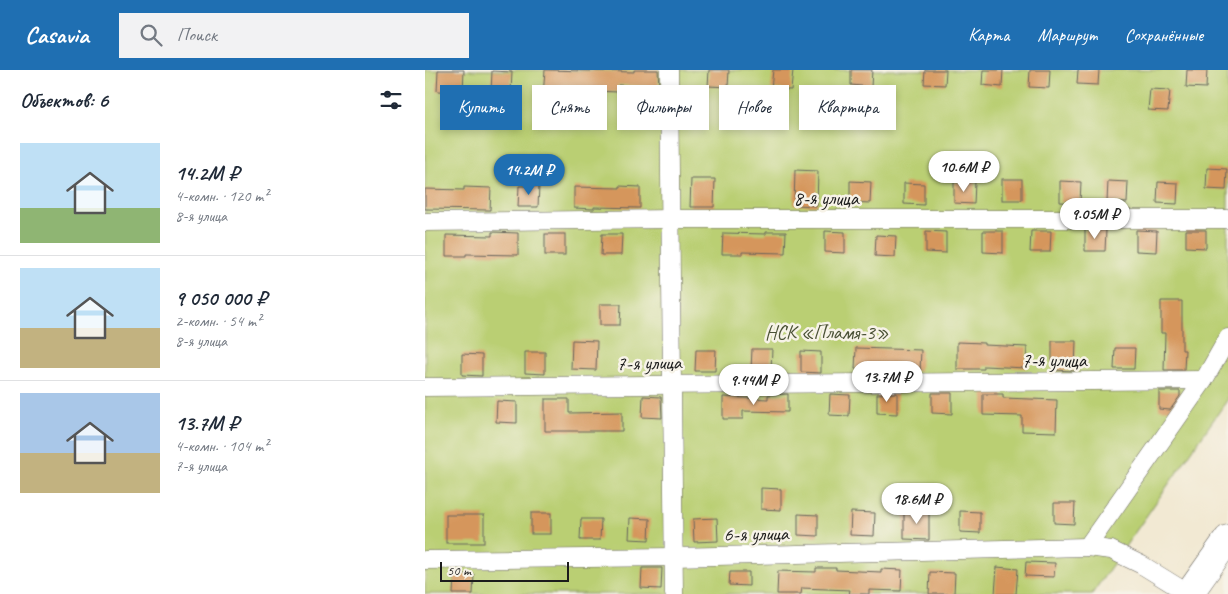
<!DOCTYPE html>
<html lang="ru">
<head>
<meta charset="utf-8">
<style>
  body { margin:0; font-family:Caveat,sans-serif; background:#f2f2f3; color:#1f2937; height:100vh; display:flex; flex-direction:column; font-size:19px; white-space:nowrap }
  * { box-sizing:border-box; margin:0 }
  p { font-size:16px; color:#747a83 }
  .icon { flex:none; width:28px; height:28px; fill:none; stroke:currentColor; stroke-width:2; stroke-linecap:round; stroke-linejoin:round }
  .map { position:relative; flex:1; overflow:hidden }
  .side { display:flex; flex-direction:column; background:#fff; width:425px }
  .side>* { flex:none }
  .hud { position:absolute; left:15px; top:15px; width:475px; height:45px; display:flex; gap:10px }
  .scale { position:absolute; left:15px; bottom:12px; width:129px; box-sizing:border-box; padding-left:5px; border:2px solid #1c1c1c; border-top:0; font-size:14px; line-height:18px; white-space:nowrap; color:#1c1c1c; -webkit-text-stroke:4px #f7f3e8; paint-order:stroke }
  .price { position:absolute; translate:-50% -42px; padding:0 11px; border-radius:18px; background:#fff; color:#222; font-size:16px; line-height:32px; filter:drop-shadow(0 1px 2px #0008) }
  .price::after { content:''; position:absolute; left:50%; top:30px; width:15px; height:11px; margin-left:-8px; background:inherit; clip-path:polygon(0 0,100% 0,50% 100%) }
  .price.selected { background:#1f6fb2; color:#fff }
  ul { padding:0; list-style:none }
  li { display:flex; align-items:center; gap:15px; height:125px; padding:0 20px }
  li+li { border-top:1px solid #e0e1e3 }
  li span { display:grid; place-items:center; flex:none; width:140px; height:100px; border-radius:0px; color:#555 }
  li>.icon { margin-inline-start:auto }
  span .icon { width:60px; height:60px; fill:#fffc; stroke-width:1 }
  li b { font-size:21px }
  h2 { display:flex; justify-content:space-between; align-items:center; height:60px; padding:0 20px; font-size:21px }
  .tag { padding:0 18px; border-radius:0px; background:#fff; box-shadow:0 2px 8px #0003; font-size:18px; line-height:45px }
  .tag.selected { background:#1f6fb2; color:#fff }
  header { display:flex; align-items:center; gap:30px; box-sizing:border-box; height:70px; padding:0 25px; background:#1f6fb2; color:#fff }
  header strong { font-size:24px }
  nav { display:flex; gap:28px; margin-inline-start:auto; font-size:18px }
  .search { width:350px; height:45px; background:#f2f2f3; display:flex; align-items:center; gap:12px; box-sizing:border-box; padding:0 18px; border-radius:0px; color:#747a83; font-size:19px }
  main { display:flex; flex:1; min-height:0 }
  .map>svg:first-child { display:block }
  .green { fill:#bacf73; stroke:#6b7648 }
  .building { fill:#d5965b }
  .lines { fill:none; stroke-linecap:round; stroke-linejoin:round }
  .minor-casing { stroke:#67645c; stroke-width:19 }
  .primary-casing { stroke:#67645c; stroke-width:29 }
  .minor { stroke:#fff; stroke-width:18 }
  .primary { stroke:#fff; stroke-width:28 }
  .labels { text-anchor:middle; dominant-baseline:central; stroke-width:5; stroke-linejoin:round; paint-order:stroke }
  .street-label { font-size:20px; fill:#1c1c1c; stroke:#f7f3e8 }
  .park-label { font-size:20px; fill:#4b5236; stroke:#f7f3e8 }
</style>
</head>
<body>
<header>
<strong>Casavia</strong>
<div class="search"><svg class="icon" aria-label="search" viewBox="0 0 24 24"><circle cx="10" cy="10" r="6"/><path d="M15 15l6 6"/></svg>Поиск</div>
<nav><a>Карта</a><a>Маршрут</a><a>Сохранённые</a></nav>
</header>
<main>
<section class="side">
<h2>Объектов: 6<svg class="icon" aria-label="filters" viewBox="0 0 24 24"><path d="M4 7h16M4 17h16"/><circle cx="9" cy="7" r="2"/><circle cx="15" cy="17" r="2"/></svg></h2>
<ul>
<li><span style="background:linear-gradient(#bfe0f5 65%,#8fb573 0)"><svg class="icon" aria-label="home" viewBox="0 0 24 24"><path d="M3 11l9-7 9 7M6 9v11h12V9"/></svg></span><div><b>14.2M ₽</b><p>4-комн. · 120 m²</p><p>8-я улица</p></div></li>
<li><span style="background:linear-gradient(#bfe0f5 60%,#c2b280 0)"><svg class="icon" aria-label="home" viewBox="0 0 24 24"><path d="M3 11l9-7 9 7M6 9v11h12V9"/></svg></span><div><b>9 050 000 ₽</b><p>2-комн. · 54 m²</p><p>8-я улица</p></div></li>
<li><span style="background:linear-gradient(#a9c7e8 60%,#c2b280 0)"><svg class="icon" aria-label="home" viewBox="0 0 24 24"><path d="M3 11l9-7 9 7M6 9v11h12V9"/></svg></span><div><b>13.7M ₽</b><p>4-комн. · 104 m²</p><p>7-я улица</p></div></li>
</ul>
</section>
<div class="map">
<svg width="803" height="524" viewBox="0 0 803 524">
  <rect width="100%" height="100%" fill="#f7f3e8"/>
  <filter id="ink" filterUnits="userSpaceOnUse"><feTurbulence type="fractalNoise" baseFrequency=".02" numOctaves="2"/><feDisplacementMap in="SourceGraphic" scale="10" xChannelSelector="R" yChannelSelector="G"/><feConvolveMatrix kernelMatrix="1 2 1 2 8 2 1 2 1" color-interpolation-filters="sRGB"/></filter>
  <filter id="wash" filterUnits="userSpaceOnUse"><feTurbulence type="fractalNoise" baseFrequency=".0096" numOctaves="4" result="noise"/><feDisplacementMap in="SourceGraphic" scale="20" xChannelSelector="R" yChannelSelector="G"/><feGaussianBlur stdDeviation="1.12" result="paint"/><feColorMatrix in="noise" values="0 0 0 0 0 0 0 0 0 0 0 0 0 0 0 0 0 1.4 0 .05"/><feComposite in="paint" operator="in"/></filter>
  <g filter="url(#wash)">
    <rect width="100%" height="100%" fill="#f2e9d3"/>
    <path class="green" d="M0,0H803V329L667,524H0Z"/>
    <g id="blocks">
      <g class="building">
        <path d="M13,0H39L38,22L12,21Z"/>
        <path d="M120,0L209,2V0H233L234,17L193,15V22L143,20L142,28L118,26Z"/>
        <path d="M284,0H304L303,17L283,16Z"/>
        <path d="M348,0H368L366,20L346,19Z"/>
        <path d="M426,0H447L446,17L426,15Z"/>
        <path d="M500,0H521L520,15L499,14Z"/>
        <path d="M558,0H578L577,17L557,15Z"/>
        <path d="M605,0H625L624,18L604,17Z"/>
        <path d="M653,0H674L673,15L652,14Z"/>
        <path d="M762,0H782L781,18L761,17Z"/>
        <path d="M67,1L87,2L86,23L66,22Z"/>
        <path d="M725,19L745,20L743,41L723,40Z"/>
        <path d="M782,98L802,99L801,120L781,119Z"/>
        <path d="M370,100L393,101L392,136L369,135Z"/>
        <path d="M266,109H290L289,137H265Z"/>
        <rect x="577" y="109" width="20" height="21"/>
        <path d="M425,111L446,112L445,133L425,132Z"/>
        <path d="M635,111L656,112L655,133L635,132Z"/>
        <path d="M683,111L703,112L702,133L682,132Z"/>
        <path d="M529,112H550L549,134L529,133Z"/>
        <path d="M733,112L753,113L752,134L732,133Z"/>
        <path d="M479,113L499,114V135L479,134Z"/>
        <path d="M94,116H114L113,137H93Z"/>
        <path d="M195,116L215,117V138L169,137V139L149,138V117L195,118Z"/>
        <path d="M39,117L66,118L65,140L0,139V119L39,120Z"/>
        <path d="M660,160H681L680,181H660Z"/>
        <path d="M711,160L732,161L731,182L711,181Z"/>
        <path d="M761,160H781V178L761,177Z"/>
        <path d="M400,161L420,162V183L400,182Z"/>
        <path d="M501,161L521,162V183L501,182Z"/>
        <path d="M558,161H578V183L558,182Z"/>
        <path d="M606,161H626L625,182H605Z"/>
        <path d="M67,162L93,163V185L41,184V186H21V165L67,166Z"/>
        <path d="M341,162H361L360,183L317,182V184H297L298,163L341,164Z"/>
        <rect x="120" y="164" width="20" height="21"/>
        <path d="M177,164H197L196,185H176Z"/>
        <path d="M451,165L471,166L470,187L450,186Z"/>
        <path d="M736,231H757V280H760L759,300H739L740,263H736Z"/>
        <path d="M175,234H196L195,255H175Z"/>
        <path d="M147,270L172,271L171,300L146,299Z"/>
        <path d="M627,271H651L650,301L627,300Z"/>
        <path d="M532,272L559,273V275L602,277L601,298L559,296V299H532Z"/>
        <path d="M431,278L496,280L495,301L473,300L472,302H452V300L430,299Z"/>
        <path d="M690,278H710L709,299H689Z"/>
        <path d="M327,279H347L346,300H326Z"/>
        <path d="M271,280H291L290,301H270Z"/>
        <path d="M376,281L396,282V303L376,302Z"/>
        <path d="M100,282H120V304L100,303Z"/>
        <path d="M37,284L57,285V306L37,305Z"/>
        <path d="M734,321H755V326L745,340L734,339Z"/>
        <path d="M472,323V344L452,343V324Z"/>
        <path d="M507,323H527V344L507,343Z"/>
        <path d="M363,324V342L318,341V349H298V327L343,329V325Z"/>
        <path d="M405,324L425,325L424,346L404,345Z"/>
        <path d="M558,324H578V328L632,330L631,362L597,361V346L558,345Z"/>
        <path d="M218,326L236,327L237,348L217,347Z"/>
        <path d="M120,329H144V343L197,342V361H120Z"/>
        <path d="M72,331L92,332V353L71,352Z"/>
        <path d="M336,418L356,419V440L336,439Z"/>
        <path d="M629,433H650L649,454L629,453Z"/>
        <path d="M479,440L504,441V470L479,469Z"/>
        <path d="M535,441L555,442V463L535,462Z"/>
        <path d="M426,442L450,443L449,466L425,465Z"/>
        <rect x="106" y="443" width="20" height="21"/>
        <path d="M373,444L393,445V466L373,465Z"/>
        <rect x="21" y="445" width="38" height="28"/>
        <path d="M205,448L225,449L224,470L204,469Z"/>
        <path d="M292,448L293,471L269,472L268,449Z"/>
        <path d="M156,449H176L175,470H155Z"/>
        <path d="M601,492L630,493L629,507L600,506Z"/>
        <path d="M572,497L593,499L591,524H570Z"/>
        <path d="M217,498H237L236,519L216,518Z"/>
        <path d="M391,498H411V500L456,502V499L477,500L476,521L444,520V524H424L425,520L377,518L376,524H352L353,501L391,502Z"/>
        <path d="M305,502H324V516L304,515Z"/>
        <path d="M505,502L530,503L529,524H504Z"/>
        <path d="M29,504H49L48,524H28Z"/>
      </g>
    </g>
  </g>
  <g filter="url(#ink)">
    <use href="#blocks" fill-opacity="0" stroke="#67645c" stroke-width="1"/>
    <g class="lines">
      <defs>
        <g id="minor">
          <path d="M244,0L249,524"/>
          <path d="M0,152L247,149H803"/>
          <path d="M0,317L779,310"/>
          <path d="M662,477L779,310L803,268"/>
          <path d="M0,490L248,487L662,477L686,480L717,495L764,524"/>
        </g>
        <path id="primary" d="M764,524L803,469"/>
      </defs>
      <use href="#minor" class="minor-casing"/>
      <use href="#primary" class="primary-casing"/>
      <use href="#minor" class="minor"/>
      <use href="#primary" class="primary"/>
    </g>
  </g>
  <g class="labels">
    <g class="street-label">
      <text x="401" y="128">8-я улица</text>
      <text x="629" y="290">7-я улица</text>
      <text transform="translate(224 293) rotate(-1)">7-я улица</text>
      <text transform="translate(331 464) rotate(-1)">6-я улица</text>
    </g>
    <g class="park-label">
      <text x="402" y="262">НСК «Пламя-3»</text>
    </g>
  </g>
</svg>
<div class="scale">50 m</div>
<b class="price" style="left:539px;top:123px">10.6M ₽</b>
<b class="price selected" style="left:104px;top:126px">14.2M ₽</b>
<b class="price" style="left:670px;top:170px">9.05M ₽</b>
<b class="price" style="left:462px;top:333px">13.7M ₽</b>
<b class="price" style="left:329px;top:336px">9.44M ₽</b>
<b class="price" style="left:492px;top:455px">18.6M ₽</b>
<div class="hud">
<a class="tag selected">Купить</a>
<a class="tag">Снять</a>
<a class="tag">Фильтры</a>
<a class="tag">Новое</a>
<a class="tag">Квартира</a>
</div>
</div>
</main>
</body>
</html>
